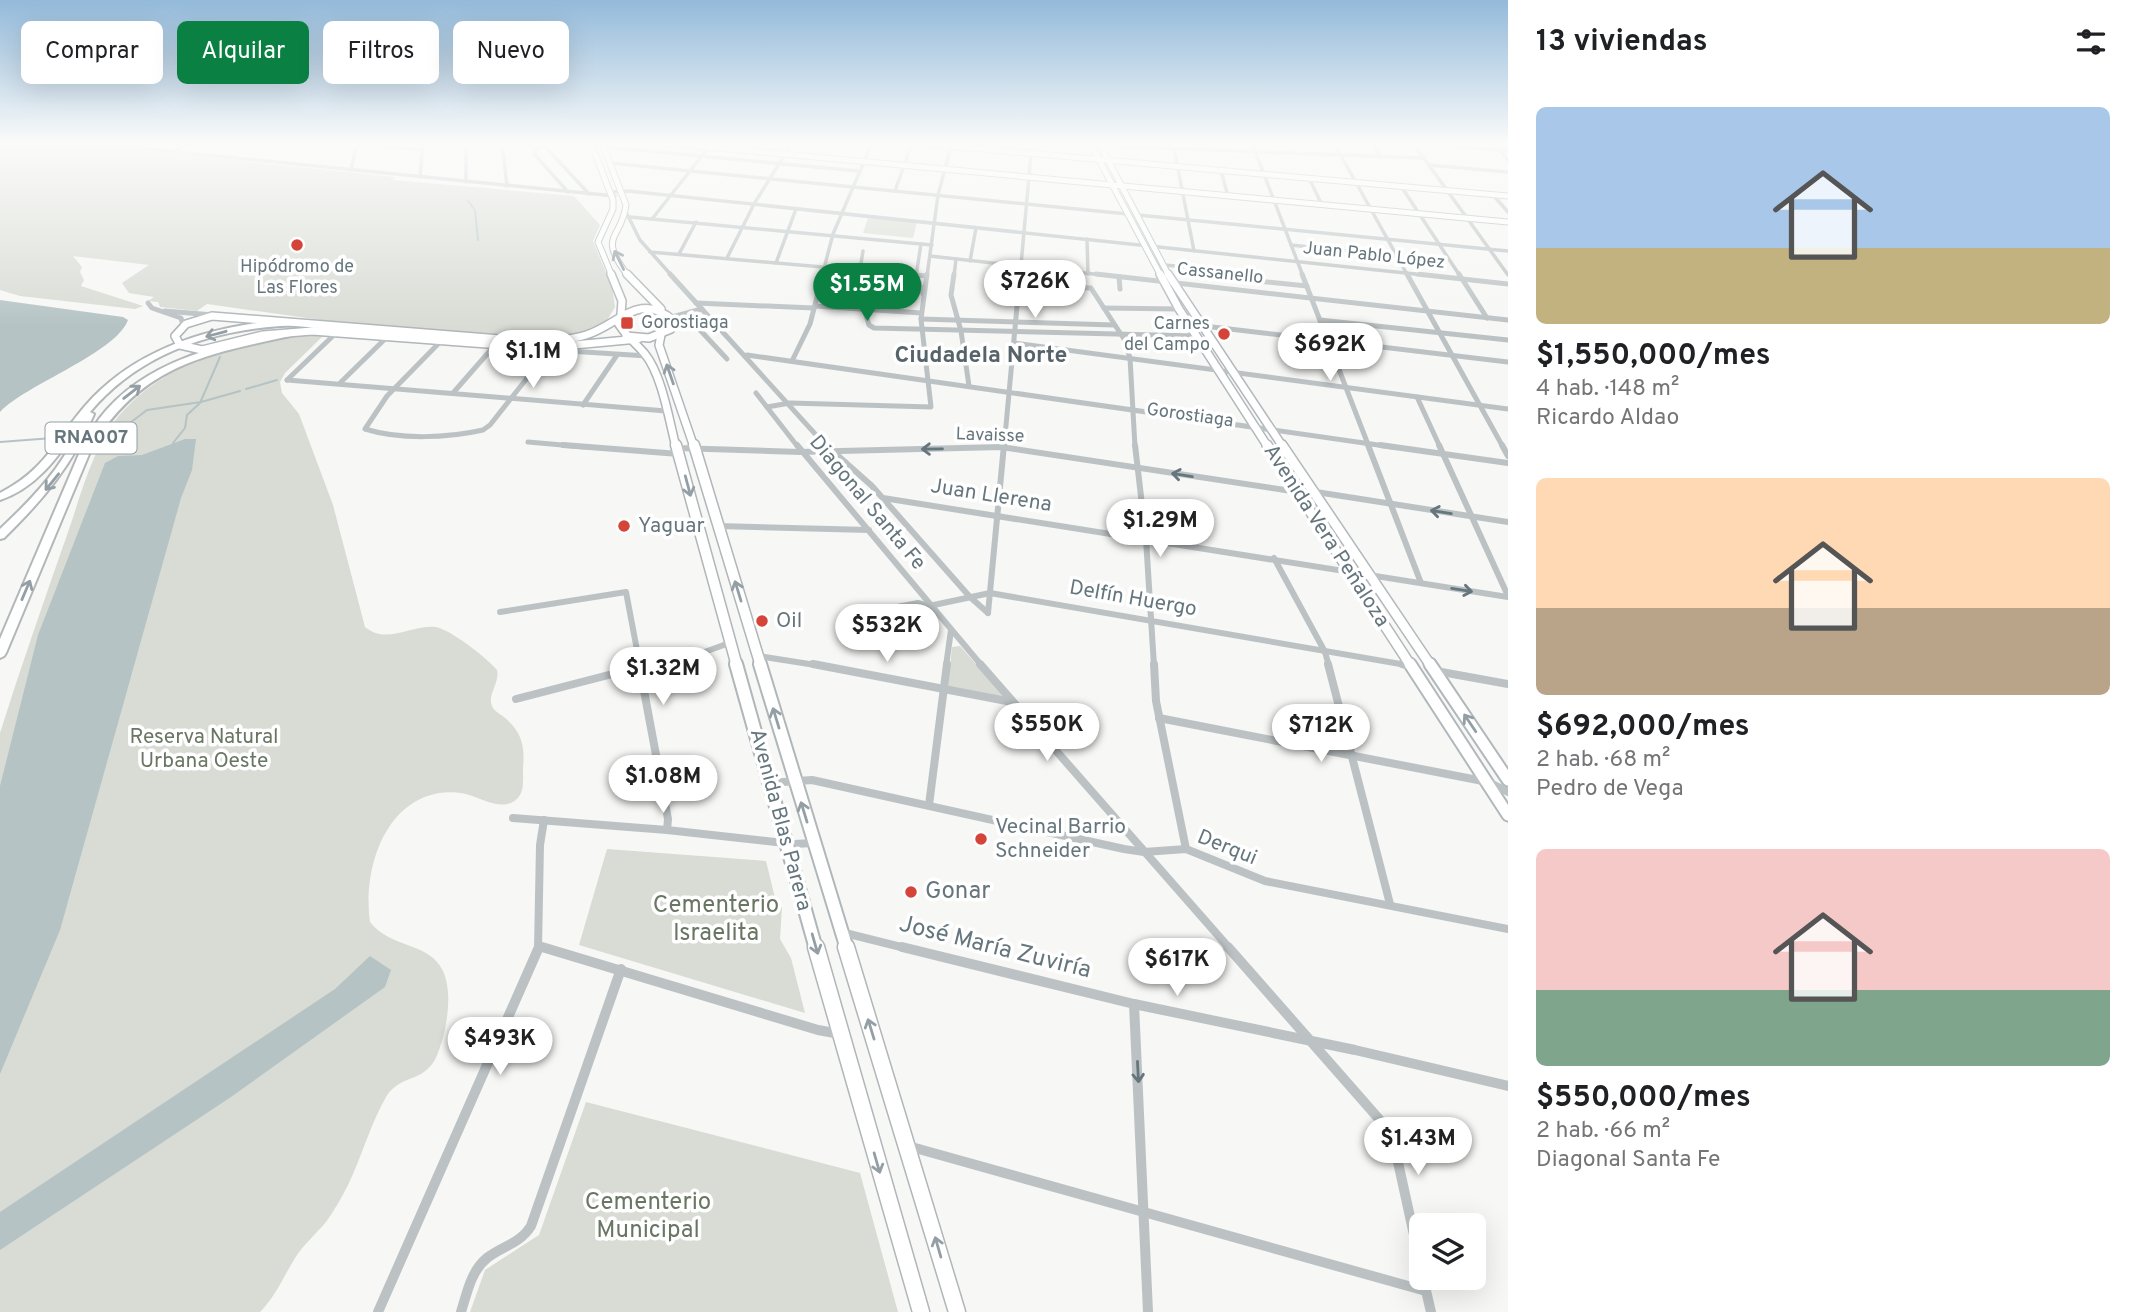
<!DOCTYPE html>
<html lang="es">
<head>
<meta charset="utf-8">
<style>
  body { margin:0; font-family:Overpass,sans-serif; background:#f6f6f6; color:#202124; height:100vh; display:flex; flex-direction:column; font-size:26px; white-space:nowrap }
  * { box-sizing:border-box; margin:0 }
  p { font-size:23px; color:#757577 }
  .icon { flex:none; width:38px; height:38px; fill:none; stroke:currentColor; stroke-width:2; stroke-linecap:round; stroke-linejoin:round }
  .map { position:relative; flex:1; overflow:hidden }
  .panel { display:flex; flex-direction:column; background:#fff; width:630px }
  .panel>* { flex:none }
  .hud { position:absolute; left:21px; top:21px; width:665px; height:63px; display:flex; gap:14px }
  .fabs { position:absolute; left:1409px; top:1213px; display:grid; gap:14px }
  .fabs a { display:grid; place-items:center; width:77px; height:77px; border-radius:10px; background:#fff; box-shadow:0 7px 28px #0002; font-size:35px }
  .price { position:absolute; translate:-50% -60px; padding:0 16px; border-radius:24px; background:#fff; color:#222; font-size:23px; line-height:46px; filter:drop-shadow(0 2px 4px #0008) }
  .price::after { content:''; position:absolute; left:50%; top:42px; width:21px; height:16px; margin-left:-10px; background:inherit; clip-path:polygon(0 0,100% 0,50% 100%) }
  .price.on { background:#0b8043; color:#fff }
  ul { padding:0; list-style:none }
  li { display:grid; align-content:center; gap:14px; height:371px; padding:0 28px }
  li span { display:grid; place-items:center; height:217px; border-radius:10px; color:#555 }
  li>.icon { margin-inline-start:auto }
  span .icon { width:126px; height:126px; fill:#fffc; stroke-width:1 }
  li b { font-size:30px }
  h2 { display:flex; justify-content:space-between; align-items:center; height:84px; padding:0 28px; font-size:30px }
  .pill { padding:0 24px; border-radius:10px; background:#fff; box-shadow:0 7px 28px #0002; font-size:24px; line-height:63px }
  .pill.on { background:#0b8043; color:#fff }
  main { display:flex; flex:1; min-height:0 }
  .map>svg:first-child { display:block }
  .green { fill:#d8dcd4 }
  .water { fill:#b5c3c5 }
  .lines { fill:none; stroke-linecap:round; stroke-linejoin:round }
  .stream { stroke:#b5c3c5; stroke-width:2 }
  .secondary-far3-casing { stroke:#b1b8bb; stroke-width:7 }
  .secondary-far2-casing { stroke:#b1b8bb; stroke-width:10 }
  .secondary-far1-casing { stroke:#b1b8bb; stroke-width:12 }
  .secondary-casing { stroke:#b1b8bb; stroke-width:15 }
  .primary-far4-casing { stroke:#b0b6b9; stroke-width:7 }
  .primary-far3-casing { stroke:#b0b6b9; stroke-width:10 }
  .primary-far2-casing { stroke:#b0b6b9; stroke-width:13 }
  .primary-far1-casing { stroke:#b0b6b9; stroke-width:16 }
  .primary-casing { stroke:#b0b6b9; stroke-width:19 }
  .motorway-casing { stroke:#b2b7b9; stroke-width:4 }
  .minor-far4 { stroke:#bcc2c4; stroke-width:3.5 }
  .minor-far3 { stroke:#bcc2c4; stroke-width:5 }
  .minor-far2 { stroke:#bcc2c4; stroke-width:6 }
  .minor-far1 { stroke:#bcc2c4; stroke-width:8 }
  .minor { stroke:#bcc2c4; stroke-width:10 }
  .secondary-far3 { stroke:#fff; stroke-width:5 }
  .secondary-far2 { stroke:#fff; stroke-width:7 }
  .secondary-far1 { stroke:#fff; stroke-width:9 }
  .secondary { stroke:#fff; stroke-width:11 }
  .primary-far4 { stroke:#fff; stroke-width:5 }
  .primary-far3 { stroke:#fff; stroke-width:7 }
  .primary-far2 { stroke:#fff; stroke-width:10 }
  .primary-far1 { stroke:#fff; stroke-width:12 }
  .primary { stroke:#fff; stroke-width:16 }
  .motorway { fill:#fff; fill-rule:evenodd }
  .oneway { stroke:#939fa4 }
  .oneway2 { stroke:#65767d }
  .poi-dot { fill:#d44438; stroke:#fff; stroke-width:2.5 }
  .labels { text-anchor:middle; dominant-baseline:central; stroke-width:7; stroke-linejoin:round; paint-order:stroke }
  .far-street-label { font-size:18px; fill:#65767d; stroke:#fff }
  .far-poi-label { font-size:18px; fill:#65767d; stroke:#fff }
  .shield { fill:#fff; stroke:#939fa4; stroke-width:2 }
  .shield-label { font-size:19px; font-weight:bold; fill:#65767d }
  .street-label { font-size:21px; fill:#65767d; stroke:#fff }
  .poi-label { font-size:21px; fill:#65767d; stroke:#fff; text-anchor:start }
  .park-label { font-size:21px; fill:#697663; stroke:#fff }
  .far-district-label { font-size:23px; font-weight:bold; fill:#566369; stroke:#fff }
  .near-poi-label { font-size:24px; fill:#65767d; stroke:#fff; text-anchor:start }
  .near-park-label { font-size:24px; fill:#697663; stroke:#fff }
  .near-street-label { font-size:24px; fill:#65767d; stroke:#fff }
</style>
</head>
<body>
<main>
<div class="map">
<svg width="1508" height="1312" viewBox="0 0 1508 1312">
  <rect width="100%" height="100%" fill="#f7f7f5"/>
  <g class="green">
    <path d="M0,143H71L395,177L393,180L574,196L600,225L593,241L612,287L615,307L606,322L575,334L512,336L342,323L207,304L197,311L160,307L158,302L148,301L154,297L129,293L122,283L149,265L73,256L82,267L80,272L84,280L81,286L143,306L135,309L20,296L0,290Z"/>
    <path d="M868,218L917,222L913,238L863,233Z"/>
    <path d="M325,334L285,373L280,382L282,393L299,414L333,505L365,627C387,645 411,625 435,627C449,628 488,659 497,670C500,683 487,695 492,706C494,711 500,714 504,717C522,732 525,746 523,768C523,777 524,788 520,795C507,815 482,798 466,794C458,792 447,792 439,793C382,803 363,873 370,922C391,949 430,942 443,971C453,993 447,1028 439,1050C428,1085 401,1072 386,1097C370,1125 362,1156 348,1185C342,1197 334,1211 326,1222C316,1234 303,1245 295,1258C284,1276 275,1297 260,1312H0V733C21,666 44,601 67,535C82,493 93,443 124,410C173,357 256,336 325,334Z"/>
    <path d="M960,646L1006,698L948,687L952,647Z"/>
    <path d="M607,849L766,861L777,906L782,907L780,939L791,958L805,1013L579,945Z"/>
    <path d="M586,1102L860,1173L898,1312H470L485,1270L539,1235Z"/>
  </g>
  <g class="water">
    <path d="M0,300L123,317L128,320C116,353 25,385 0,412Z"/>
    <path d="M185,439H196L192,470L181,498L60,930L0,1074V786L38,635L105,463L118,456L142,455Z"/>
    <path d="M370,956L391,970L385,987L231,1097L0,1250V1212L335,989Z"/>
  </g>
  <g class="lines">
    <g class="stream">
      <path d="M468,201L475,210L478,240"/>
      <path d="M246,389L277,380"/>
      <path d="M113,429L126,426L147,410L201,402L240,391"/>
      <path d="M0,442L53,438"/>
      <path d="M173,443L185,428L187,415L200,403L220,357"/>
    </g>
    <defs>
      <g id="secondary-far3">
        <path d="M665,143L1508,222"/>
        <path d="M914,143L1508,196"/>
        <path d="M1090,143L1161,276"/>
        <path d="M1099,143L1169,276"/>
      </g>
      <g id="secondary-far2">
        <path d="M1160,274L1179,309L1268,447"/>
        <path d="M1168,274L1283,447"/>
      </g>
      <g id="secondary-far1">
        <path d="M1267,445L1411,666"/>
        <path d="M1282,445L1431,666"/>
      </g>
      <g id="secondary">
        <path d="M1410,664L1508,815"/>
        <path d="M1430,664L1508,780"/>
      </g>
      <g id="primary-far4">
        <path d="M591,143L613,200V209L598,242L612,276"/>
        <path d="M602,143L626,205C621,241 597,234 628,276"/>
      </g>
      <g id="primary-far3">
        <path d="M611,274L622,301L621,314"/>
        <path d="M627,274L661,309"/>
        <path d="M617,321C624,335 635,342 645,354C662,375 669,420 676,447"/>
        <path d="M661,335L659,345L694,447"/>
        <path d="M626,336L649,338L671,329L674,321C639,290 619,325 586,335C570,340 554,341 537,342L212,316L186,324L175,336L180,345L202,350L263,335L312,331L542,348L638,339"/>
      </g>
      <g id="primary-far2">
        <path d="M676,445L737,666"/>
        <path d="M694,445L761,666"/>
      </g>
      <g id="primary-far1">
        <path d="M736,664L816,949"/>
        <path d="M760,664L847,949"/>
      </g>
      <g id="primary">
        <path d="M816,947L921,1312"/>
        <path d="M846,947L957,1312"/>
      </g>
      <g id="motorway">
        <path d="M272,321H301L305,323L301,325C222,327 143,349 90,412L94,414C74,463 42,501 4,538L0,539V529C32,499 63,467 80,426C58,456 37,488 0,500V493C45,470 55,441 85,406C133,351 202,329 272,321Z"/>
        <path d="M292,331H295V335C207,354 142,364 92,447L6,653L4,656L0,658V639L82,447C88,438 93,428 99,419C144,360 223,343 292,331Z"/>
      </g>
    </defs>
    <use href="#secondary-far3" class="secondary-far3-casing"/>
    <use href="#secondary-far2" class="secondary-far2-casing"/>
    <use href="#secondary-far1" class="secondary-far1-casing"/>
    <use href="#secondary" class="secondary-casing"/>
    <use href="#primary-far4" class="primary-far4-casing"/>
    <use href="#primary-far3" class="primary-far3-casing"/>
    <use href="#primary-far2" class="primary-far2-casing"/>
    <use href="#primary-far1" class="primary-far1-casing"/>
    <use href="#primary" class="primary-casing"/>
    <use href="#motorway" class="motorway-casing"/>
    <g class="minor-far4">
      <path d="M86,143L615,196"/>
      <path d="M343,143L422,150"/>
      <path d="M466,143V182"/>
      <path d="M502,143L507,186"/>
      <path d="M542,143L589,194"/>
      <path d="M1173,143L1194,251"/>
      <path d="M1252,143L1303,276"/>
      <path d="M1334,143L1408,276"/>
      <path d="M1372,143L1381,157"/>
      <path d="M1411,143L1508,151"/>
      <path d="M1413,143L1508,275"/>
      <path d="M1493,143L1508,160"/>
      <path d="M544,146L536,150L535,155L568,192"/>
      <path d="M1101,146L1423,158"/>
      <path d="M604,147L859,171"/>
      <path d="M174,151L189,143"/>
      <path d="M610,163L1128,214"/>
      <path d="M1429,165L1508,172"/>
      <path d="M351,170L357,143"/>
      <path d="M1221,171L1228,196"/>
      <path d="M420,177L423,143"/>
      <path d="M1309,178L1322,205"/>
      <path d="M1401,186L1460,276"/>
      <path d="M895,191L912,143"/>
      <path d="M611,192L628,191L1434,276"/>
      <path d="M1493,195L1508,212"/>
      <path d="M626,212L640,240L672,276"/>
      <path d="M1138,215L1508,251"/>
      <path d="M630,217L932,245"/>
      <path d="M652,219L712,143"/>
      <path d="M1087,239L1088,274"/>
      <path d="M1291,245L1395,256"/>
      <path d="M650,252L926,276"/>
      <path d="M679,254L696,222"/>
      <path d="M930,256L1112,276"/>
      <path d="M727,258L754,204L792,143"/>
      <path d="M970,261L976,228"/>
      <path d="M776,263L796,209"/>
      <path d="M1164,265L1218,270"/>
      <path d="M822,276L833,234L872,143"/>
      <path d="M859,276L863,251"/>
      <path d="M916,276L921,244"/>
      <path d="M927,276L938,195L952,143"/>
      <path d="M954,276L956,259"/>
      <path d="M1020,276L1032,143"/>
    </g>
    <g class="minor-far3">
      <path d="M670,274L827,447"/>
      <path d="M859,274L857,286L869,325L874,328L1196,336"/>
      <path d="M908,274L926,276"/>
      <path d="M916,274L923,294"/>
      <path d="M954,274L951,295L961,331L969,386"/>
      <path d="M1096,274L1508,320"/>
      <path d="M1302,274L1369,447"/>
      <path d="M1407,274L1503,447"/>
      <path d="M1417,274L1508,284"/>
      <path d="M1459,274L1487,318"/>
      <path d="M1119,277L1120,289"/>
      <path d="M1248,280L1307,286"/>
      <path d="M1017,286L1091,288L1124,339L1130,358L1135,447"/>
      <path d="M148,303L152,308L181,318L183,325"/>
      <path d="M696,303L814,308"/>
      <path d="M815,306L921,313"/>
      <path d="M1104,308L1179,309"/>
      <path d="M165,311L213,315"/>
      <path d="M690,312L700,330L727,359"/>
      <path d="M672,317L702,309"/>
      <path d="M921,319L1114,325"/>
      <path d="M1320,320L1508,340"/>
      <path d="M1204,326L1508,362"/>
      <path d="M442,340L387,396L365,429C400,440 448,438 483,430L490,425L546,354V348"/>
      <path d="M1014,343L1508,409"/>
      <path d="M557,347L569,351L647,356"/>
      <path d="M747,355L1392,447"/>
      <path d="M792,361L810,324L823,274"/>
      <path d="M287,380L666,411"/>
      <path d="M287,380L337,332"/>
      <path d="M340,383L388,336"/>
      <path d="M453,393L495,345"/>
      <path d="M756,393L798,447"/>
      <path d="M1417,397L1440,447"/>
      <path d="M583,405L617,355"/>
      <path d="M767,407L790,403L931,407L921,319L927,274"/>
      <path d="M528,442L585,447"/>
      <path d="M1004,447L1020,274"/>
    </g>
    <g class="minor-far2">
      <path d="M563,445L679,454"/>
      <path d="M797,445L982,666"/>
      <path d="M826,445L872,486L970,597L988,613"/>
      <path d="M1135,445L1146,539L1154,666"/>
      <path d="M1368,445L1421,583"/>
      <path d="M1380,445L1508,463"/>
      <path d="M1439,445L1508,596"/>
      <path d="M1502,445L1508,456"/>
      <path d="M677,448L800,452L1001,447L1298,492"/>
      <path d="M1316,492L1508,522"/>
      <path d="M883,498L1508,597"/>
      <path d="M718,526L869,530"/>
      <path d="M1274,558L1325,652L1329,666"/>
      <path d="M500,612L626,592L640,666"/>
      <path d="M988,613L1004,445"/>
      <path d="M849,616L918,603L929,606L990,593L1412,666"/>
      <path d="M758,656L822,666"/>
      <path d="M641,666L688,658L732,642"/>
      <path d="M946,666L951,630"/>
    </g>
    <g class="minor-far1">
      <path d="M639,664L668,819L667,830"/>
      <path d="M813,664L1012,702"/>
      <path d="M980,664L1230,949"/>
      <path d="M1154,664L1156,701L1186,849"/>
      <path d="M1328,664L1390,904"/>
      <path d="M1402,664L1412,666"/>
      <path d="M1436,671L1508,684"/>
      <path d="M516,699L651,664"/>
      <path d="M1159,718L1488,782L1508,792"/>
      <path d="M769,783L812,780L1124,849L1144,852L1186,849L1265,881L1508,929"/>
      <path d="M929,805L947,664"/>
      <path d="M513,818L667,830L794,844L814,843"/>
      <path d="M841,932L909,949"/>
      <path d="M539,946L548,949"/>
      <path d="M538,949L540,845L544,820"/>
    </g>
    <g class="minor">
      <path d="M542,947L818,1030L840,1034"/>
      <path d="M902,947L1134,1004L1355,1050L1508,1086"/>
      <path d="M1228,947L1379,1119L1396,1153L1421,1267"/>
      <path d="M1134,1004L1148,1312"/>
      <path d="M908,1146L1426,1291"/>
      <path d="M1423,1278L1431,1312"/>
      <path d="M378,1312L539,947"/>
      <path d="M461,1312C467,1293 471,1271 487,1258C502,1246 520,1244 531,1226L621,969"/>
    </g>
    <use href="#secondary-far3" class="secondary-far3"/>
    <use href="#secondary-far2" class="secondary-far2"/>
    <use href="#secondary-far1" class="secondary-far1"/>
    <use href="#secondary" class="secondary"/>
    <use href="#primary-far4" class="primary-far4"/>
    <use href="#primary-far3" class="primary-far3"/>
    <use href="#primary-far2" class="primary-far2"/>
    <use href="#primary-far1" class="primary-far1"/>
    <use href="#primary" class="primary"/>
    <use href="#motorway" class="motorway"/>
  </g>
  <defs><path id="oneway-shaft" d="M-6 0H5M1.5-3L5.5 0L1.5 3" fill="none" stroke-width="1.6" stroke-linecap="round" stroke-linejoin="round" transform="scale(1.75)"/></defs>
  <g class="oneway">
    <use href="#oneway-shaft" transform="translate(619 260) rotate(-116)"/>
    <use href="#oneway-shaft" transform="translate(216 334) rotate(165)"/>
    <use href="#oneway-shaft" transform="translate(670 374) rotate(-109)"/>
    <use href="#oneway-shaft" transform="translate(132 392) rotate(-38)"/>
    <use href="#oneway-shaft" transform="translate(52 482) rotate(129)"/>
    <use href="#oneway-shaft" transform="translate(688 486) rotate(75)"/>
    <use href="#oneway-shaft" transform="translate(26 590) rotate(-67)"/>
    <use href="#oneway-shaft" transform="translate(738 591) rotate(-107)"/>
    <use href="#oneway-shaft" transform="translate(776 718) rotate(-107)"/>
    <use href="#oneway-shaft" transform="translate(1470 723) rotate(-124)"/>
    <use href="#oneway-shaft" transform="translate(804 812) rotate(-107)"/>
    <use href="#oneway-shaft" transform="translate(815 944) rotate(74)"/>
    <use href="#oneway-shaft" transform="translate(871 1029) rotate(-107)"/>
    <use href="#oneway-shaft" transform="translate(877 1163) rotate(74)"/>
    <use href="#oneway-shaft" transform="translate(938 1247) rotate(-106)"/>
  </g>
  <g class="oneway2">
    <use href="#oneway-shaft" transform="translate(932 449) rotate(179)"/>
    <use href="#oneway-shaft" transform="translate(1182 475) rotate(-171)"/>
    <use href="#oneway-shaft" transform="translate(1441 512) rotate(-171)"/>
    <use href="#oneway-shaft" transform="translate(1462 590) rotate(9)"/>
    <use href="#oneway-shaft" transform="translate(1138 1072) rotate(87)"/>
  </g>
  <linearGradient id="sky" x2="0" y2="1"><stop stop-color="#93bada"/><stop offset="0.44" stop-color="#fbfbfa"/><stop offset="1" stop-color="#fbfbfa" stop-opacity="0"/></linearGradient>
  <rect width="1508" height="327" fill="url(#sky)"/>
  <g class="poi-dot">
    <circle cx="297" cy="245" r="7"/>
    <rect x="620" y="316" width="14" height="14" rx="3.5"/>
    <circle cx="1224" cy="334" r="7"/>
    <circle cx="624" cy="526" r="7"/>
    <circle cx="762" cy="621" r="7"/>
    <circle cx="981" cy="839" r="7"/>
    <circle cx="911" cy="892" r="7"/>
  </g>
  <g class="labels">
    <g class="far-street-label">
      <text transform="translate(1374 256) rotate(6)">Juan Pablo López</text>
      <text transform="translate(1220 274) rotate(6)">Cassanello</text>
      <text transform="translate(1190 416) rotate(8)">Gorostiaga</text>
      <text transform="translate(990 436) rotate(2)">Lavaisse</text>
    </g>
    <g class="far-poi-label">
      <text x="297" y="267">Hipódromo de<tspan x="297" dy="21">Las Flores</tspan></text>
      <text x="641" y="323" text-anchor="start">Gorostiaga</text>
      <text x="1210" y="324" text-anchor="end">Carnes<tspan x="1210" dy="21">del Campo</tspan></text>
    </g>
    <rect class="shield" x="45.5" y="422.5" width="91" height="31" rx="5"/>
    <g class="shield-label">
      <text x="91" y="438">RNA007</text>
    </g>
    <g class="street-label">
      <text transform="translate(991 496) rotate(9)">Juan Llerena</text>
      <text transform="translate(867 503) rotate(50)">Diagonal Santa Fe</text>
      <text transform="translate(1326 536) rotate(57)">Avenida Vera Peñaloza</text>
      <text transform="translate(1133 599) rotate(10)">Delfín Huergo</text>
      <text transform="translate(780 820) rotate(75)">Avenida Blas Parera</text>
      <text transform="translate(1227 848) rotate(22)">Derqui</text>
    </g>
    <g class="poi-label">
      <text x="638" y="526">Yaguar</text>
      <text x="776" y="621">Oil</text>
      <text x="995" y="827">Vecinal Barrio<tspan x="995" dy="24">Schneider</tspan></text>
    </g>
    <g class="park-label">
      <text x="204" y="737">Reserva Natural<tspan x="204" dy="24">Urbana Oeste</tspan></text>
    </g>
    <g class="far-district-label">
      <text x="981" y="356">Ciudadela Norte</text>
    </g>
    <g class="near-poi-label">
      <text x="925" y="892">Gonar</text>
    </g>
    <g class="near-park-label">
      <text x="716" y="906">Cementerio<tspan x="716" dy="28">Israelita</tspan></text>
      <text x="648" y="1203">Cementerio<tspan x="648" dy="28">Municipal</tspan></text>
    </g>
    <g class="near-street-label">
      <text transform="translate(995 948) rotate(14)">José María Zuviría</text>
    </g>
  </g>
</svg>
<div class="fabs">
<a><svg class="icon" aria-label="layers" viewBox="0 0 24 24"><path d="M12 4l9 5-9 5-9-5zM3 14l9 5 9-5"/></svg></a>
</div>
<b class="price" style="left:1035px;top:320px">$726K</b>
<b class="price on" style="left:867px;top:323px">$1.55M</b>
<b class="price" style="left:1330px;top:383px">$692K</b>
<b class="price" style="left:533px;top:390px">$1.1M</b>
<b class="price" style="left:1160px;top:559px">$1.29M</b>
<b class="price" style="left:887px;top:664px">$532K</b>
<b class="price" style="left:663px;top:707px">$1.32M</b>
<b class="price" style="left:1047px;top:763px">$550K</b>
<b class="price" style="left:1321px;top:764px">$712K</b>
<b class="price" style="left:663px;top:815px">$1.08M</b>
<b class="price" style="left:1177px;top:998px">$617K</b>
<b class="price" style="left:500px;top:1077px">$493K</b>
<b class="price" style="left:1418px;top:1177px">$1.43M</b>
<div class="hud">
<a class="pill">Comprar</a>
<a class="pill on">Alquilar</a>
<a class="pill">Filtros</a>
<a class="pill">Nuevo</a>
</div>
</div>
<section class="panel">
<h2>13 viviendas<svg class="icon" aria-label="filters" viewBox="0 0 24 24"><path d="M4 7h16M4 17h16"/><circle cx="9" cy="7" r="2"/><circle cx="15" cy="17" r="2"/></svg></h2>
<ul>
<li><span style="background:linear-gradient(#a9c7e8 65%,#c2b280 0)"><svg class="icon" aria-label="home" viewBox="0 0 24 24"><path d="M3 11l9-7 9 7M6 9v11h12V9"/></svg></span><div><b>$1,550,000/mes</b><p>4 hab. · 148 m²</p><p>Ricardo Aldao</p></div></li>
<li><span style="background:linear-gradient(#ffd9b3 60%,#b9a48a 0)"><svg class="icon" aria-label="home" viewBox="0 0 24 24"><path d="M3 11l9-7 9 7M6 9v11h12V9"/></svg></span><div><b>$692,000/mes</b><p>2 hab. · 68 m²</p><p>Pedro de Vega</p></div></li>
<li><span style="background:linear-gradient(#f6c9c9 65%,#7fa58c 0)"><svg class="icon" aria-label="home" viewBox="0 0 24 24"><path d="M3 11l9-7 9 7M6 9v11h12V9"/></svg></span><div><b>$550,000/mes</b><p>2 hab. · 66 m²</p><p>Diagonal Santa Fe</p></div></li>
</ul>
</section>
</main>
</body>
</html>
